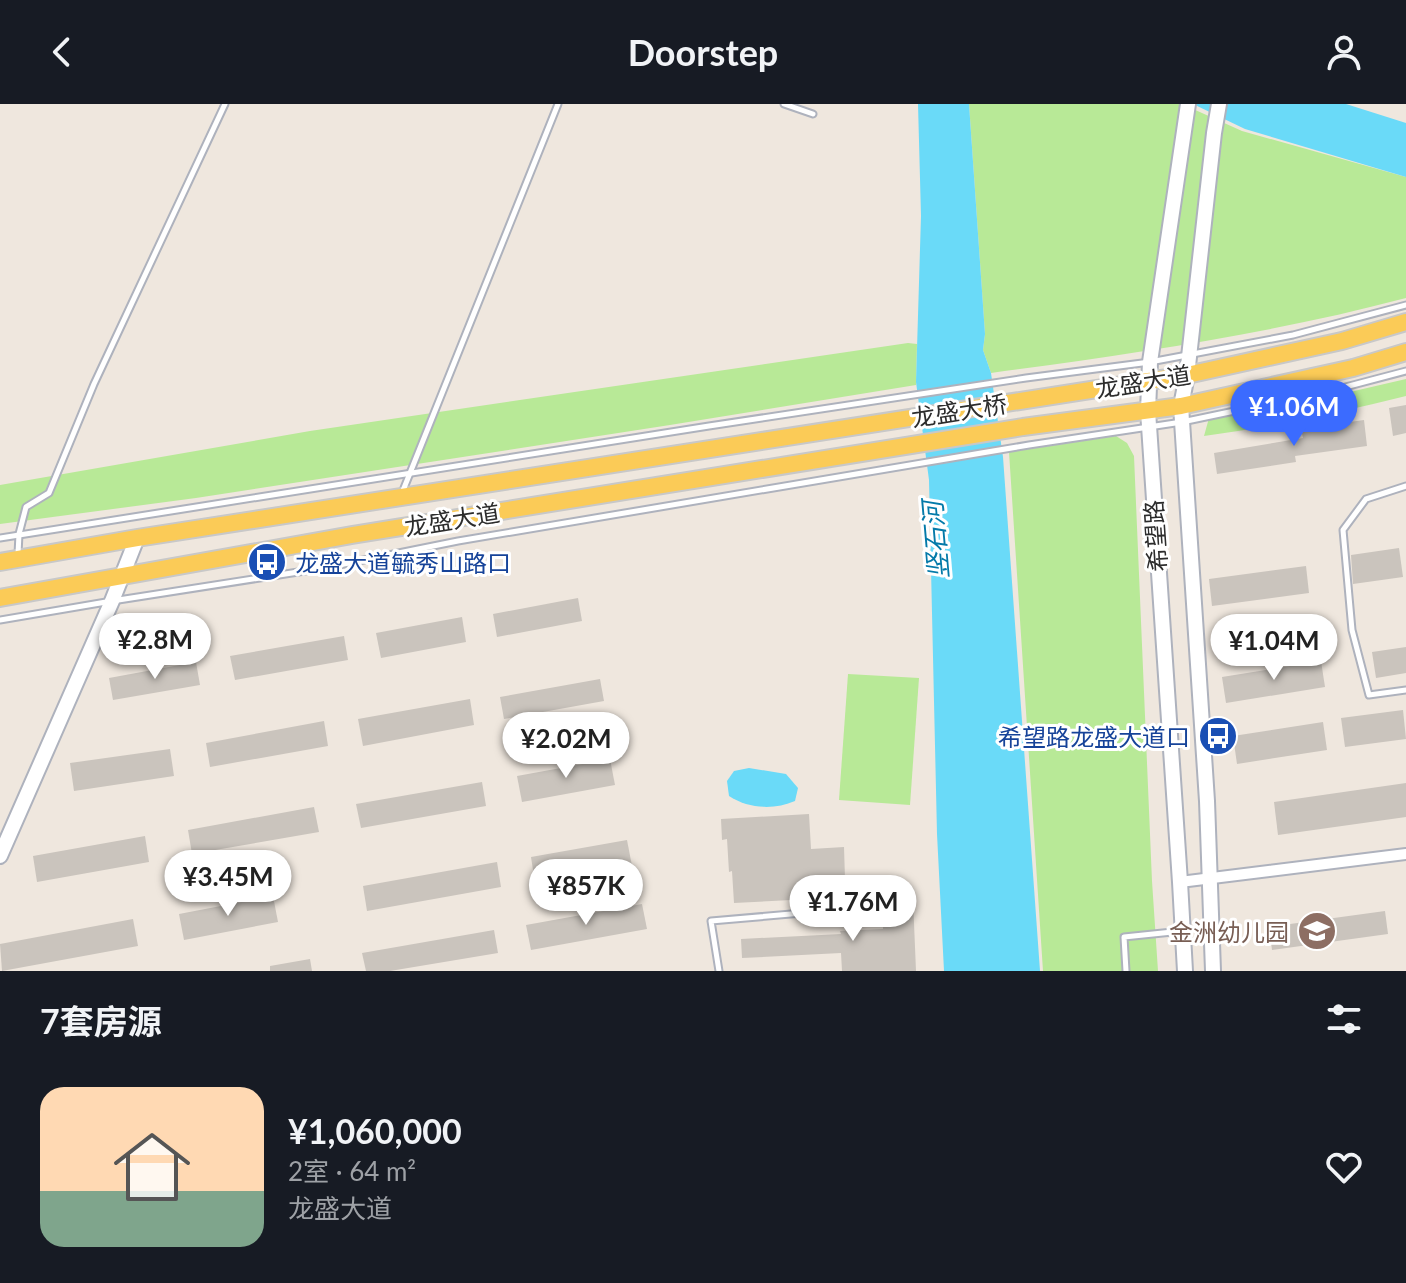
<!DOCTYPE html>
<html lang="zh">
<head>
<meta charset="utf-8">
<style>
  body { margin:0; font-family:Lato,"Noto Sans SC",sans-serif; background:#242831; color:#f1f3f6; height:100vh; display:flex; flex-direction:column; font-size:30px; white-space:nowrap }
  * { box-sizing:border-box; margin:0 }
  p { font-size:26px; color:#9ea1a6 }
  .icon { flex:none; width:44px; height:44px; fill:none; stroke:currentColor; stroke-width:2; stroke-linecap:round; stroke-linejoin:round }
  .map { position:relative; height:867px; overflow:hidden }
  .panel { display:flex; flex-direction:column; background:#171b24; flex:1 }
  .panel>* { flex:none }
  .price { position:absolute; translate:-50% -68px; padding:0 18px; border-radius:28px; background:#fff; color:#222; font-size:26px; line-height:52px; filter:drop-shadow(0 2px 4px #0008) }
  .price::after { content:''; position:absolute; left:50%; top:48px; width:24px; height:18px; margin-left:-12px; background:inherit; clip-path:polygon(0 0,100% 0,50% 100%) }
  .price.current { background:#3b6bff; color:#fff }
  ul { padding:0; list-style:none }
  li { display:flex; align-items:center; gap:24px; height:200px; padding:0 40px }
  li span { display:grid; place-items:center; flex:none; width:224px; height:160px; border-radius:24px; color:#555 }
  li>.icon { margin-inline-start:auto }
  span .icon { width:96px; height:96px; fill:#fffc; stroke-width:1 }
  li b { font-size:34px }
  h2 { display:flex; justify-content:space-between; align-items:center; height:96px; padding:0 40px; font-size:34px }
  header { display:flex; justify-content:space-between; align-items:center; height:104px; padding:0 40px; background:#171b24; font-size:36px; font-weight:700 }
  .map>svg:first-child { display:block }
  .green { fill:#b8e997 }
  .water { fill:#6adaf8 }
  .building { fill:#cac4bd }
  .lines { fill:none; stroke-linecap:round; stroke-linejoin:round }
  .lane-casing { stroke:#aeb2bd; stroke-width:9 }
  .street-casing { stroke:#aeb2bd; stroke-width:14 }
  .secondary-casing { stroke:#aeb2bd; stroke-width:18 }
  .primary-casing { stroke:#c8c8c8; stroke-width:20 }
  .lane { stroke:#fff; stroke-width:5 }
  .street { stroke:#fff; stroke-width:10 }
  .secondary { stroke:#fff; stroke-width:14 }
  .primary { stroke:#fbcb57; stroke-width:16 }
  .labels { text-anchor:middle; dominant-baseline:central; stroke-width:6; stroke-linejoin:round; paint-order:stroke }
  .street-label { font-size:24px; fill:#2c2c2c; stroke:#fff }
  .transit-label { font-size:24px; fill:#164399; stroke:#fff; text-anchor:start }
  .education-label { font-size:24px; fill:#785e54; stroke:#fff; text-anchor:end }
  .water-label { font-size:26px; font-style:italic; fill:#047aa9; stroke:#fff }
</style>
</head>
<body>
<header><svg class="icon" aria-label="back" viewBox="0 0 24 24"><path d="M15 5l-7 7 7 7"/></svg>Doorstep<svg class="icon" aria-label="person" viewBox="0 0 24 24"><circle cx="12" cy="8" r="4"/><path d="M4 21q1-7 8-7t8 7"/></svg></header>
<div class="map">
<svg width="1406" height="867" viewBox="0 0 1406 867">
  <rect width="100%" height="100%" fill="#efe7de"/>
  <g class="green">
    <path d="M969,0H1182L1242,27L1406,73V194C1270,230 1131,250 991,269L983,246L985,230Z"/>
    <path d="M908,239L917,240L916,281L670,321L196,394L0,420V381L310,327Z"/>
    <path d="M1406,275V292C1339,309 1272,323 1204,332L1209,314L1298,300Z"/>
    <path d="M1116,332L1127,339L1134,352L1152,777L1158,867H1043L1009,348Z"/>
    <path d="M848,570L919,574L910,701L839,696Z"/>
  </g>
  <g class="water">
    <path d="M918,0H969L985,230L983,246L991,269L1003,353L1040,867H944L937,730L929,376L916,278L921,112Z"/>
    <path d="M1193,0H1346L1406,19V73L1245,25Z"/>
    <path d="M749,664L786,670L798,684L795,697C774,706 749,705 729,692L727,677L734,667Z"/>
  </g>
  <g class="building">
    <path d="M1406,301V329L1393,332L1389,304Z"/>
    <path d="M1364,316L1367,342L1295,352L1296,358L1217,370L1214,349L1303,334L1301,325Z"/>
    <path d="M1399,444L1403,473L1353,480L1351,451Z"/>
    <path d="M1306,462L1309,489L1212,502L1209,475Z"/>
    <path d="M578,494L582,517L497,533L493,510Z"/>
    <path d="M462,513L466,538L381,554L376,529Z"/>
    <path d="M344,532L348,556L235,576L230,552Z"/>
    <path d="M1406,543V569L1376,574L1372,548Z"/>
    <path d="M1321,557L1325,583L1226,599L1222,573Z"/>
    <path d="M196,558L200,581L113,596L109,574Z"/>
    <path d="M600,575L604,597L504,615L500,593Z"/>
    <path d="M470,595L474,621L363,642L358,615Z"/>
    <path d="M1403,606L1406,635L1345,643L1341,614Z"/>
    <path d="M324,617L328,642L210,663L206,639Z"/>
    <path d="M1323,618L1327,646L1237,660L1233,632Z"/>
    <path d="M170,645L174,672L74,687L70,659Z"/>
    <path d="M610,655L615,681L522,698L517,672Z"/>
    <path d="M482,678L486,702L361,724L356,700Z"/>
    <path d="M1406,679V713L1278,731L1274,698Z"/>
    <path d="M314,703L319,728L192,750L188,726Z"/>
    <path d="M809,710L811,745L844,743L845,775H849L850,793L734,799L732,767L729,768L727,735L722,736L721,715Z"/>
    <path d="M145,732L149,758L37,778L33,752Z"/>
    <path d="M627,736L632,762L535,779L531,753Z"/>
    <path d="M497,758L501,783L367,807L363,782Z"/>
    <path d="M273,792L278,818L184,836L179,810Z"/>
    <path d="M913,795L916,867H842L841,849L742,854L741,835L841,830L840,827L883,825L882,797Z"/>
    <path d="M642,800L647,825L531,846L526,821Z"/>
    <path d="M1385,807L1388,830L1272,846L1269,823Z"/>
    <path d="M133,815L138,842L2,867L0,840Z"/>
    <path d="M494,826L498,849L390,867H366L362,849Z"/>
    <path d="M310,855L312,867H270V862Z"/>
  </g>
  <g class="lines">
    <defs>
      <g id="lane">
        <path d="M784,0L813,10"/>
        <path d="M1406,382L1366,395L1343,426L1352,526L1369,591L1406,586"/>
        <path d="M402,389L558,0"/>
        <path d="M0,434L709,322L1026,274L1150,258L1293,231L1406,201"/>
        <path d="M18,450L19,430L26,403L49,389L94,280L225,0"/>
        <path d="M0,516L112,497L324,464L458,437L1029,341L1182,318L1330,287L1406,267"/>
        <path d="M719,867L711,817L872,803"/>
        <path d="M1126,867L1124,833L1182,827"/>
      </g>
      <path id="street" d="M1180,778L1406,750"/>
      <g id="secondary">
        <path d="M0,752L112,497L137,434"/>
        <path d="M1185,867L1180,778L1148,307L1150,258L1188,0"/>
        <path d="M1213,867L1207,697L1181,302L1187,271L1214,29L1219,0"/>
      </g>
      <g id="primary">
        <path d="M0,458L137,434L1187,271L1342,237L1406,218"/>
        <path d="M0,494L352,431L1023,323L1181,302L1353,264L1406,248"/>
      </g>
    </defs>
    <use href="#lane" class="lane-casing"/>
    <use href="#street" class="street-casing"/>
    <use href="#secondary" class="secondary-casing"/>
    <use href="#primary" class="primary-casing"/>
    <use href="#lane" class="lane"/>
    <use href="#street" class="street"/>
    <use href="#secondary" class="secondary"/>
    <use href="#primary" class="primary"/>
  </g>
  <defs>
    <symbol id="bus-disc" viewBox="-11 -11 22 22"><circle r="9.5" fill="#1a4fb4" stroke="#fff"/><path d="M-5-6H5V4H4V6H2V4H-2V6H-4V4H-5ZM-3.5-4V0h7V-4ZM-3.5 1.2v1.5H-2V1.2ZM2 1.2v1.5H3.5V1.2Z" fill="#fff"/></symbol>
    <symbol id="school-disc" viewBox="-11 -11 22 22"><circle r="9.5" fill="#8d6e63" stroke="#fff"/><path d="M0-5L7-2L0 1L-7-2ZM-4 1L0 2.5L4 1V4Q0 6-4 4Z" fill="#fff"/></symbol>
  </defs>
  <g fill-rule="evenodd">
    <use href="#bus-disc" x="245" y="436" width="44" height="44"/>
    <use href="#bus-disc" x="1196" y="610" width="44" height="44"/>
    <use href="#school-disc" x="1295" y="805" width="44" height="44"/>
  </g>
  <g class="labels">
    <g class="street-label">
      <text transform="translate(1143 277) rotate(-9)">龙盛大道</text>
      <text transform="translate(959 306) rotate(-9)">龙盛大桥</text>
      <text transform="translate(452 415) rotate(-9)">龙盛大道</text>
      <text transform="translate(1155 432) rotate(-94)">希望路</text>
    </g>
    <g class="transit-label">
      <text x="295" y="458">龙盛大道毓秀山路口</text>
      <text x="1190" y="632" text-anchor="end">希望路龙盛大道口</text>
    </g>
    <g class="education-label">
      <text x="1289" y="827">金洲幼儿园</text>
    </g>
    <g class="water-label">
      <text transform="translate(935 436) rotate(-95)">竖石河</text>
    </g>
  </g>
</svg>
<b class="price current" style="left:1294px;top:344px">¥1.06M</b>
<b class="price" style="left:155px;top:577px">¥2.8M</b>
<b class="price" style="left:1274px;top:578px">¥1.04M</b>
<b class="price" style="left:566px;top:676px">¥2.02M</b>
<b class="price" style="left:228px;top:814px">¥3.45M</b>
<b class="price" style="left:586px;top:823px">¥857K</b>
<b class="price" style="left:853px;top:839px">¥1.76M</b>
</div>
<section class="panel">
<h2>7套房源<svg class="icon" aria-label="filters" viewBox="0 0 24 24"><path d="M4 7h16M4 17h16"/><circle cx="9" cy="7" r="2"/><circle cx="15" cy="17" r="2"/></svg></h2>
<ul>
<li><span style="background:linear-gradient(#ffd9b3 65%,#7fa58c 0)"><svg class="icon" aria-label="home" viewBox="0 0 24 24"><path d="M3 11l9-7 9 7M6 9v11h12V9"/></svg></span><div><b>¥1,060,000</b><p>2室 · 64 m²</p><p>龙盛大道</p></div><svg class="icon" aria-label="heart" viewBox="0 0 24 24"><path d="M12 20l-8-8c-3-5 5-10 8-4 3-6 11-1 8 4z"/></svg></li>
</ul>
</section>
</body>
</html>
